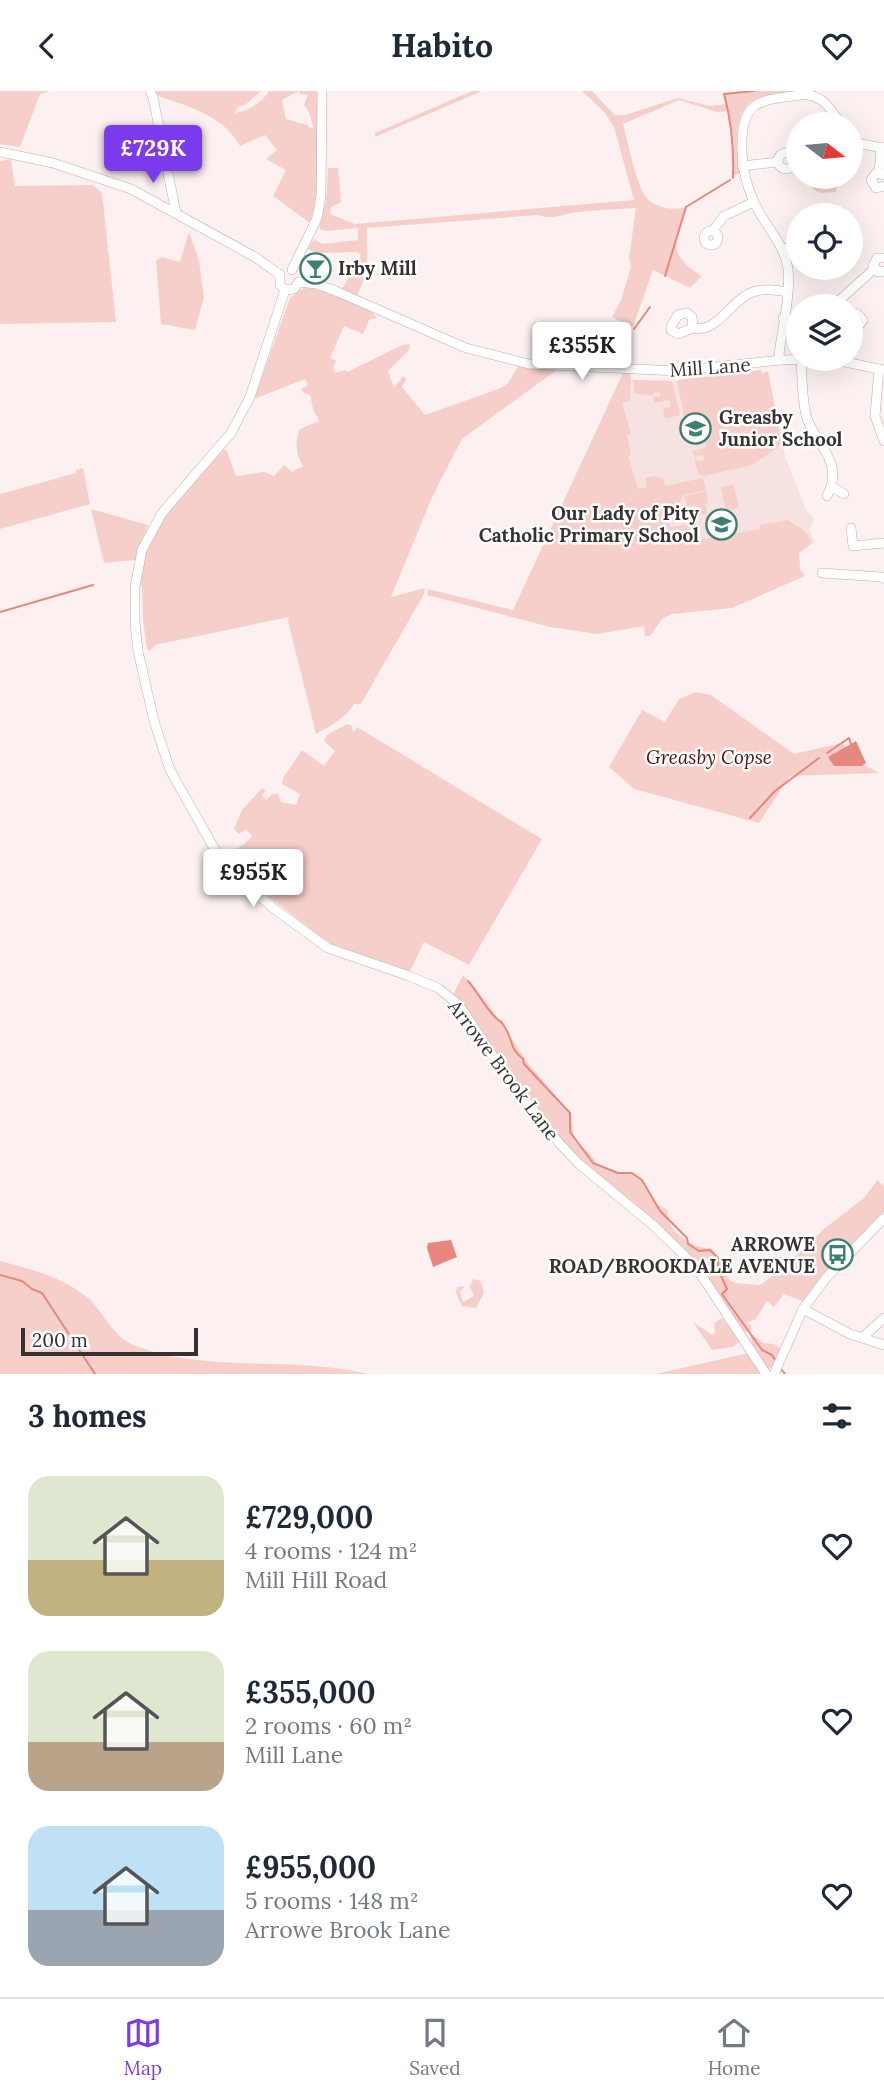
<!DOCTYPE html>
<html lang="en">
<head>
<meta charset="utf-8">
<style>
  body { margin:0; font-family:Lora,serif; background:#f6f6f7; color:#1f2937; height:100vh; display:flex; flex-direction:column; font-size:26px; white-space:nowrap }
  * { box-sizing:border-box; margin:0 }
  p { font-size:23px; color:#747a83 }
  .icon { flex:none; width:38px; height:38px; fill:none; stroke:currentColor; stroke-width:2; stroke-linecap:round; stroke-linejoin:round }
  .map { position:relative; height:1283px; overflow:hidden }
  .details { display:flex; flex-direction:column; background:#fff; flex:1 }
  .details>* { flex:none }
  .needle { width:46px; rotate:106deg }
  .tools { position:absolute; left:786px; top:21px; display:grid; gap:14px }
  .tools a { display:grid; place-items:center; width:77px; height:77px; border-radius:50%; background:#fff; box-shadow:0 7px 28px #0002; font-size:35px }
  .scale { position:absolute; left:21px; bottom:18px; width:177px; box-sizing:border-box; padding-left:7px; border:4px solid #363231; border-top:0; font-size:19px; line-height:24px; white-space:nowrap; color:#363231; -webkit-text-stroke:5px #fff; paint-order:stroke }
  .price { position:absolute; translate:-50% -60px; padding:0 16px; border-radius:7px; background:#fff; color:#222; font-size:23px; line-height:46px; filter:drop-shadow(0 2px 4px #0008) }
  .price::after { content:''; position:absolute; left:50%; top:42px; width:21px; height:16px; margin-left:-10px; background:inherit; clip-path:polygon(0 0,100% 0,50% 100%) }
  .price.on { background:#7c3aed; color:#fff }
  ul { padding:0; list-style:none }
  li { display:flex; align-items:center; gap:21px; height:175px; padding:0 28px }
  li span { display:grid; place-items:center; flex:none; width:196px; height:140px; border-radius:21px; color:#555 }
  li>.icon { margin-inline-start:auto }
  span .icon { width:84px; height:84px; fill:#fffc; stroke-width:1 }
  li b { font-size:30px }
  h2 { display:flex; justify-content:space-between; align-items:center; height:84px; padding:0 28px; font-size:30px }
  header { display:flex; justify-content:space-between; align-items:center; height:91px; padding:0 28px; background:#fff; font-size:32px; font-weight:700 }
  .tab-bar { display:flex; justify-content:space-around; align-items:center; height:98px; border-top:2px solid #e0e1e3; background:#fff; font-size:19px; color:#747a83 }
  .tab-bar a { display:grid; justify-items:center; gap:4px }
  .tab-bar .on { color:#7c3aed }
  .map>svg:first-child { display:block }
  .built { fill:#f6e2e0 }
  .green { fill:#f7cfca; fill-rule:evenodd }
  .water { fill:#e7877d }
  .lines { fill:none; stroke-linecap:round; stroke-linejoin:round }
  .stream { stroke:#e7877d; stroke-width:2 }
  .minor-casing { stroke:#b9afae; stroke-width:10 }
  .minor { stroke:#fff; stroke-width:9 }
  .labels { text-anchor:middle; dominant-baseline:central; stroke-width:5; stroke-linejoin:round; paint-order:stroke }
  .poi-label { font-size:19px; font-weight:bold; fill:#363231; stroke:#fff; text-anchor:start }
  .street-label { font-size:19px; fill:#363231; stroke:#fff }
  .park-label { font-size:19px; font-style:italic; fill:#4d110f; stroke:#fff }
</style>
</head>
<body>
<header><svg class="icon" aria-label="back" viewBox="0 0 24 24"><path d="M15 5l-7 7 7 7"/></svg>Habito<svg class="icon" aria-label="heart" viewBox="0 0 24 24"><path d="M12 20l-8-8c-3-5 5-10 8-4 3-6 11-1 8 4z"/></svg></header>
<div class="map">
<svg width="884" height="1283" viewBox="0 0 884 1283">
  <rect width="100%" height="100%" fill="#fcf1f0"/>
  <path class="built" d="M761,279L762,283L768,280L785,365L806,419L814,428L809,439L816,452H812L799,462L800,478L651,516L607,316L621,286L634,289L672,290Z"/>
  <g class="green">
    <path d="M0,0H50L40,3L20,56L0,53Z"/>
    <path d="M155,0H261L245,14L238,16L235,22C248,20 262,12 269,0H319V99L310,132L273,105L286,79L266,68L277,59L265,44L240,55C224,25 188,15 158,5L153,2ZM299,0L300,3L308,4L304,14L310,23L313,36L310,37L307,34L286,28L282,9Z"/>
    <path d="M472,0H482L375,46V42Z"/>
    <path d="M582,0H592L615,24H625L678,7L710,15L727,13L724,3L754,0H815C800,4 778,1 762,6C730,14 736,59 741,83L733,84L734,53L729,20L717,21L679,9L623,33C627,48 637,96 646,106C655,117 672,120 686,116C675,151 666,163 702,185L690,197L653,179L633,236L612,226L621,209L631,176L629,167L636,117C616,118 597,119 578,121C563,122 554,130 539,124L367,137V181L357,205L341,200L361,164L357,161L316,162L308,158L314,148L322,153L358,149V137L326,140L319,138L326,110L328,77H338L341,111L331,116L330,123L355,133L634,109L614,36L605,22Z"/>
    <path d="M11,68L15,95L93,94L102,102L116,231L0,233V70Z"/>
    <path d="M806,86H839L836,101L821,102L814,99L811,90Z"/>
    <path d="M189,141L199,170L204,206L195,239L161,233L156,170L162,166L180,171Z"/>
    <path d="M305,196C321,199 369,213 377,227L369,229L363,243L344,235L330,267L336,270L333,277L335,282L345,279L347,281L402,254L410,253L409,259L388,280L394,297L403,285L406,288L402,296L425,324L501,297L509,291L518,275L558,278L462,348L433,404L391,506L425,497L424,503L361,613H354C346,627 330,635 316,643L288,530L289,526L155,554L150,560L147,558L143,529L142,496L139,492L145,461L164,425L224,358L227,360L236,385L264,381L274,385L284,374L292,381L303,375C296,364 294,351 300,338L319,330L313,318L310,304L304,302L301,298L308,294L305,288L254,308L290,207Z"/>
    <path d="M761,279L762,283L768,280L782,353L753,374L703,385L698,383L695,369L704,370L703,364L697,365L695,368L693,360L706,356L704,344L710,342L707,328L689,330L684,326L677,289Z"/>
    <path d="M623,282H631L630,310L622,312L631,343L627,344L631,364L628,365L638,398L647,396L645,387L654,385L663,387L665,395L703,387L706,399L683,404L678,419L668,422L670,436L690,433L693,450L760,438L759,434L788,429L806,441L812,452L799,462L800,478L805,485L732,517L672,523L662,528L650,545H645L644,535L597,543L550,536L427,504L428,498L513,519Z"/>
    <path d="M634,289L672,290L680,324L665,328L663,317L671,316L669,309L654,312L653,305L661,306L659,301L654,302L653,305L634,302Z"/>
    <path d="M83,377L90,413L0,438V403L76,382V379Z"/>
    <path d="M734,394L739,417L726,420L721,396Z"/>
    <path d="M706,400L708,411L705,413L707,423L698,424L696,414L687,416L684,405Z"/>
    <path d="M91,418L148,434L136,469L104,472Z"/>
    <path d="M696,601L711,604L794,663L842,652L863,673L879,682L790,685L759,732L634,698L609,676L642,619L665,631L679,608Z"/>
    <path d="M347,633L352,635L353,641L357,636L542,748L469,874L424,851L410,880L333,854L322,847L241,784L222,766L243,754L252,745L246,738L239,743L234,738L242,719L262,697L266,699L262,705L266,709L273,703H278L281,711L296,714L300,703L282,693L283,687L302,659L324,675L335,660L324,650L327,644Z"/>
    <path d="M463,884L488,913L528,972L570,1022L575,1050L590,1063L597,1073L618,1082H632L642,1089L657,1114L667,1118C668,1122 669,1131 671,1135C678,1147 697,1158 711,1157L724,1173L728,1188L735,1192L760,1194L783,1177L824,1138L865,1106L877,1089L884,1095V1121L831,1173L805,1211L784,1203L774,1216L767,1210L756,1228L746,1232L751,1234V1239L747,1241L742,1240L698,1173L565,1054L498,967L470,921L453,904Z"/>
    <path d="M0,1170C31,1178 63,1186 88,1207C105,1222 111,1245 136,1255C211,1283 292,1264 368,1283H0Z"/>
    <path d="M473,1188L481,1190L484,1202L476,1217L462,1215L456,1202L457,1196L465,1195L460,1201L463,1211L474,1205L470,1196Z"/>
    <path d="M722,1227L740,1250L733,1256L712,1259L693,1231L712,1244L715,1242L714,1232Z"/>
    <path d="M753,1244L763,1252L774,1253L780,1257L775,1276L769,1277L768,1283H656L748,1262L762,1267L753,1255L750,1245Z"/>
  </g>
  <g class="water">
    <path d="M856,650L866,672L862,675H834L828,666Z"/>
    <path d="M451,1149L457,1166L433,1176L427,1157L428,1152Z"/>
  </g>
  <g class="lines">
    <g class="stream">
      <path d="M733,87C734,58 732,32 724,3L754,0"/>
      <path d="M665,185L686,116L730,89"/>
      <path d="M634,238L650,216"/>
      <path d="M0,521L93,494"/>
      <path d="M827,662L849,647L851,653"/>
      <path d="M750,727L775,700L819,667"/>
      <path d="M468,890C478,901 485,917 496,927C502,933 500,928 504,935C513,947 509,958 523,968L524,973L570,1022V1041L593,1072L618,1082H632L642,1089L660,1120L687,1147L688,1153L699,1160L710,1159L718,1167V1178L727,1198L722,1203L762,1259L772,1264L776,1270"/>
      <path d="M0,1184L22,1190L32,1198L42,1202L95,1283"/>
      <path d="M781,1278L785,1283"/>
    </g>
    <defs>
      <g id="minor">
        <path d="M150,0L153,6L176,122"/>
        <path d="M850,46L861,53L884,57"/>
        <path d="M0,61L53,72L131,98L255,166L280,184"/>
        <circle cx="786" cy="70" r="8"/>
        <path d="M742,75L778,71"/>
        <path d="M879,82L881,57"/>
        <path d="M884,84L876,82L871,89L876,97L884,95"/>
        <path d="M713,139L724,125L754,111"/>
        <circle cx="711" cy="147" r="7"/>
        <path d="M783,159L798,151"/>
        <path d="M884,167H877L873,175L878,181L884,180"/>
        <path d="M292,179L317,127L321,105L322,0"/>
        <path d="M280,184V194L285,199L294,198L299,191"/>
        <path d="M299,191L317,193L338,201L466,257L529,273L678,280L781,269L814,268L845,271L884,279"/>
        <path d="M285,199L250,306L231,342L162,422L142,459L135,496V532L138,560L154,630L170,679L223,773L273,817L328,857L409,885L438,897L459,914L505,983L559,1052L579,1073L654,1135L696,1176L766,1283"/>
        <path d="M833,215L874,178"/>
        <path d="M783,227L798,229"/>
        <path d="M850,228L857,223L863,229L858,236L850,231"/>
        <path d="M693,237L678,243L671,239V235L678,224L687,222L692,226L693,237C719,242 731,208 753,201C764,197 776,199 787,201"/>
        <path d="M801,268C802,286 802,306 806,324C813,352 846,369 827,405"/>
        <path d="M781,269L779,264C782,238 791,204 788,178C785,156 770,140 759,121C747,99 741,74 742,49C743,7 766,9 800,4C821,1 831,18 841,33"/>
        <path d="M879,278L875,325L884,350"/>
        <path d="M832,396L844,403"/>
        <path d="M851,437L853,455L884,452"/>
        <path d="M822,482L882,486L884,488"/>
        <path d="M803,1218L850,1243L884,1254"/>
        <path d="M862,1247L884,1227"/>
        <path d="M774,1283L803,1218L826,1187L884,1127"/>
      </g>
    </defs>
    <use href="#minor" class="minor-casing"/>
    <use href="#minor" class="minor"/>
  </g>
  <defs>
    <symbol id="bar-ring" viewBox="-11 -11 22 22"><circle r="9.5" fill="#fff" stroke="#3d7f70" stroke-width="1.5"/><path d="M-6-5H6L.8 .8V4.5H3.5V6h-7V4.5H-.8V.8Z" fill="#3d7f70"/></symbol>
    <symbol id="school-ring" viewBox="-11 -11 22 22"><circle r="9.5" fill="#fff" stroke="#3d7f70" stroke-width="1.5"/><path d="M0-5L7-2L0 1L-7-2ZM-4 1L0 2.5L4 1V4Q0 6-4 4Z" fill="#3d7f70"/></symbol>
    <symbol id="bus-ring" viewBox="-11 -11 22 22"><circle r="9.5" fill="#fff" stroke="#3d7f70" stroke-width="1.5"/><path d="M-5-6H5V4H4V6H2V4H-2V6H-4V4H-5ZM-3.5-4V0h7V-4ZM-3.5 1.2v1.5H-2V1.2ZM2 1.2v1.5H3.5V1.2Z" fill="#3d7f70"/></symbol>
  </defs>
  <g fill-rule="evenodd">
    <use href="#bar-ring" x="298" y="160" width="35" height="35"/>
    <use href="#school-ring" x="678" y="320" width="35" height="35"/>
    <use href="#school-ring" x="704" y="416" width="35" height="35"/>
    <use href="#bus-ring" x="820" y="1146" width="35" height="35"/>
  </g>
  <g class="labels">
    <g class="poi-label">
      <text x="338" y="177">Irby Mill</text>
      <text x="719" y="326">Greasby<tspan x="719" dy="22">Junior School</tspan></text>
      <text x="699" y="422" text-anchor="end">Our Lady of Pity<tspan x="699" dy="22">Catholic Primary School</tspan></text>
      <text x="815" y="1153" text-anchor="end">ARROWE<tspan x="815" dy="22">ROAD/BROOKDALE AVENUE</tspan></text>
    </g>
    <g class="street-label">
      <text transform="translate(710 276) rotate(-4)">Mill Lane</text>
      <text transform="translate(504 979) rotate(53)">Arrowe Brook Lane</text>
    </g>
    <g class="park-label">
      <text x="709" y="666">Greasby Copse</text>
    </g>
  </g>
</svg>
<div class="tools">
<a><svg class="needle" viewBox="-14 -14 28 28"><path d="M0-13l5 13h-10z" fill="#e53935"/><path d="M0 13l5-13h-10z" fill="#747a83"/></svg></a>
<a><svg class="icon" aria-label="locate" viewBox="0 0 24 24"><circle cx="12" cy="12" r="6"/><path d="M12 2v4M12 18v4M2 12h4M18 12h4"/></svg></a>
<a><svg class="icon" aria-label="layers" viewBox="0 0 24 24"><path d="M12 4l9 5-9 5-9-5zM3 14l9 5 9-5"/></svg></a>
</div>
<div class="scale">200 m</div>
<b class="price on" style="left:153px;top:94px">£729K</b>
<b class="price" style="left:582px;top:291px">£355K</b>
<b class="price" style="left:253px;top:818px">£955K</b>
</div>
<section class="details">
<h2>3 homes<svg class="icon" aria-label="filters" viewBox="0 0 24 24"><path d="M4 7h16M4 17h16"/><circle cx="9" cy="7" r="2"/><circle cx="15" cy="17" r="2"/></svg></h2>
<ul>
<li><span style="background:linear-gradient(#dfe7d0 60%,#c2b280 0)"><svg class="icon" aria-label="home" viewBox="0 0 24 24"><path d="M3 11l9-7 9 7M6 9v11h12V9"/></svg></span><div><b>£729,000</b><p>4 rooms · 124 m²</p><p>Mill Hill Road</p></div><svg class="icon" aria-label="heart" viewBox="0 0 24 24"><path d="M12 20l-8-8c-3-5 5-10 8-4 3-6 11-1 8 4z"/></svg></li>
<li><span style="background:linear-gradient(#dfe7d0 65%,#b9a48a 0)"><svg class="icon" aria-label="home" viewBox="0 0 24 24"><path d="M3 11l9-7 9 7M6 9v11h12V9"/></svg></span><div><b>£355,000</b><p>2 rooms · 60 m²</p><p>Mill Lane</p></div><svg class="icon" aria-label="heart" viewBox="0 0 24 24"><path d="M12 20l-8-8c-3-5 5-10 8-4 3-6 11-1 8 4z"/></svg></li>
<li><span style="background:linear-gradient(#bfe0f5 60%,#9aa5b1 0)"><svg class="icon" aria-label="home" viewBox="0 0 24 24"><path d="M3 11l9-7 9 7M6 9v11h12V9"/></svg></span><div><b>£955,000</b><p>5 rooms · 148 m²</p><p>Arrowe Brook Lane</p></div><svg class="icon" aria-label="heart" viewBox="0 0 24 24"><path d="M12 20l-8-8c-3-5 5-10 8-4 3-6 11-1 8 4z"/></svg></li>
</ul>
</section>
<nav class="tab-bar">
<a class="on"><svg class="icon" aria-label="map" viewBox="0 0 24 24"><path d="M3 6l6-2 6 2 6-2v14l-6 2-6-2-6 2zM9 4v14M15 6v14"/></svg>Map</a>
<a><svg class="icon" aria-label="saved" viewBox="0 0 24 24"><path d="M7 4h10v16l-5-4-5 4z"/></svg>Saved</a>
<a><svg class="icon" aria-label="home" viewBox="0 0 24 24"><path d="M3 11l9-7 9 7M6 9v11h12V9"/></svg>Home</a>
</nav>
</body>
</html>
